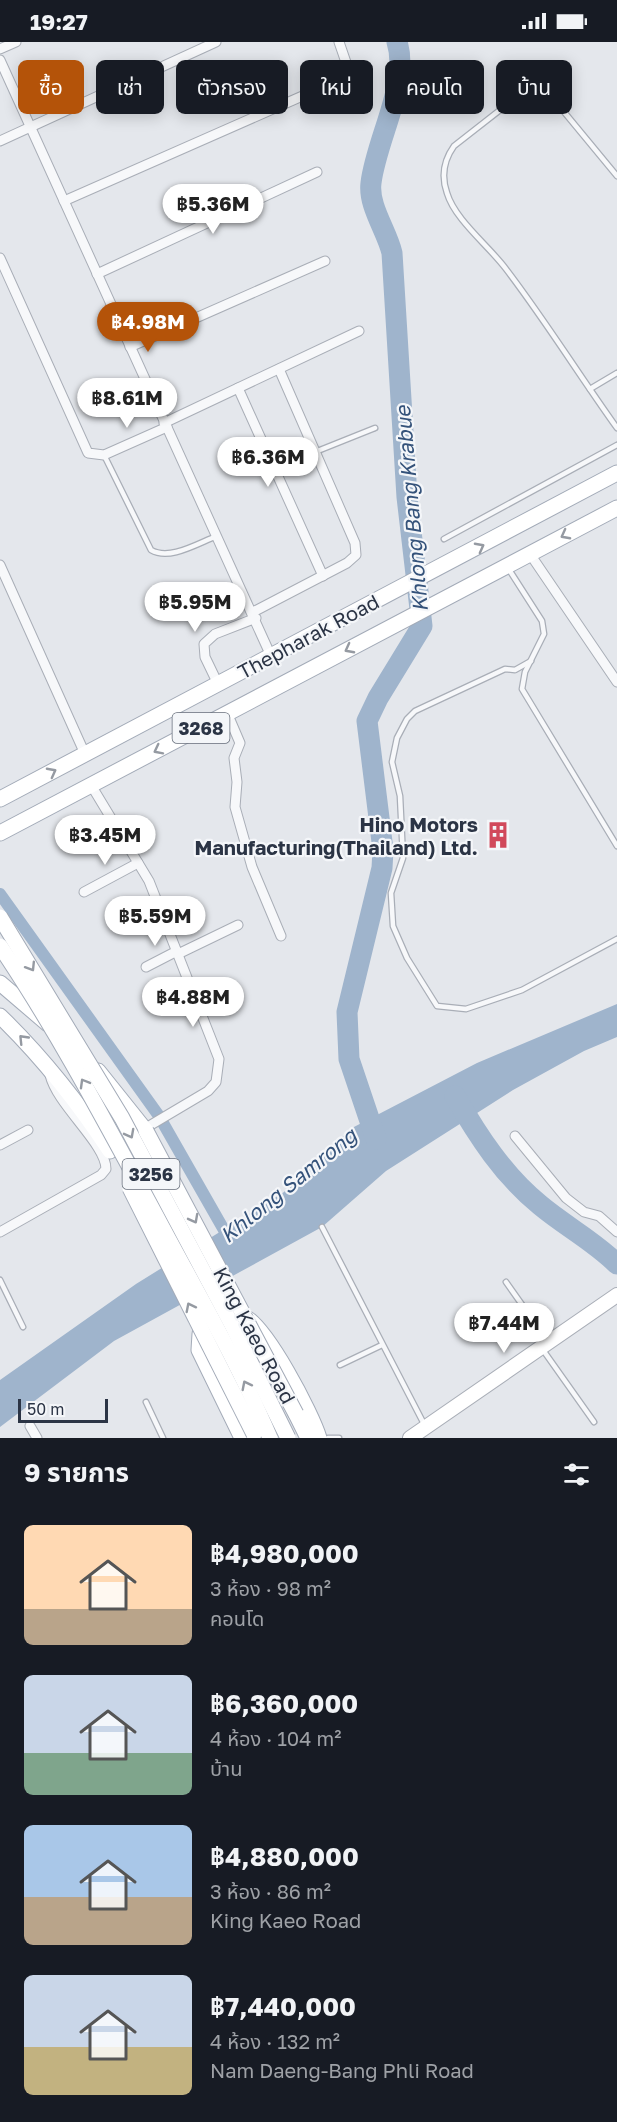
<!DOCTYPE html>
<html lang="th">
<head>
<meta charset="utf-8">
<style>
  body { margin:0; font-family:"Golos Text","Noto Sans Thai",sans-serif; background:#242831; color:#f1f3f6; height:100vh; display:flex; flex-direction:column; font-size:22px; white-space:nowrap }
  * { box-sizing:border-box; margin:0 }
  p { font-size:20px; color:#9ea1a6 }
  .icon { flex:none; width:33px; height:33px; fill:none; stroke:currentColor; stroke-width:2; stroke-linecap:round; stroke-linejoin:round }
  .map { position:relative; height:1396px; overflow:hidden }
  .drawer { display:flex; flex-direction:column; background:#171b24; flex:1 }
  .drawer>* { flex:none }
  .top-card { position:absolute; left:18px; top:18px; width:582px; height:54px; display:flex; gap:12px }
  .scale { position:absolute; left:18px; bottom:15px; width:90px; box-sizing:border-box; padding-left:6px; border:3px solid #2b3445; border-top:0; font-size:16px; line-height:21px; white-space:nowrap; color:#2b3445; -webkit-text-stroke:4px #f4f6f9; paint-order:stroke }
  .price { position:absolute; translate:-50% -51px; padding:0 14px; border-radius:21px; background:#fff; color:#222; font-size:20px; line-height:39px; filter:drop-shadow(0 2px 3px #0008) }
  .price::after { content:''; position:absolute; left:50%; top:36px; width:18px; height:14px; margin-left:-9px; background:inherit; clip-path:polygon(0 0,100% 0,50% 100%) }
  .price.active { background:#b45309; color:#fff }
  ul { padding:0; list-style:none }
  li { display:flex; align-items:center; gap:18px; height:150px; padding:0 24px }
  li span { display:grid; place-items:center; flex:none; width:168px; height:120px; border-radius:9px; color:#555 }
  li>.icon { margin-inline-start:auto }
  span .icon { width:72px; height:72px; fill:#fffc; stroke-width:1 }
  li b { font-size:26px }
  h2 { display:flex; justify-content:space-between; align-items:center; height:72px; padding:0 24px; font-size:26px }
  .pill { padding:0 21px; border-radius:9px; background:#171b24; box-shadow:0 3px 15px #0003; font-size:21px; line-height:54px }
  .pill.active { background:#b45309; color:#fff }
  .status { display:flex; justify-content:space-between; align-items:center; height:42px; padding:0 30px; background:#171b24; direction:ltr }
  .status svg { height:16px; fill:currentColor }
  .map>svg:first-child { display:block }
  .water { fill:#9fb4cc }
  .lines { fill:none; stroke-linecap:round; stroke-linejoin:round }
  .canal { stroke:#9fb4cc; stroke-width:12 }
  .river { stroke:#9fb4cc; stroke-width:21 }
  .lane-casing { stroke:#a9aeb7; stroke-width:7 }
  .street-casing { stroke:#a9aeb7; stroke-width:11 }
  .secondary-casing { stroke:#a9aeb7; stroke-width:16 }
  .primary-casing { stroke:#a3abb8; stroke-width:17 }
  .lane { stroke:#f7f8fa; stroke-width:4.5 }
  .street { stroke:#f7f8fa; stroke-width:9 }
  .secondary { stroke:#fff; stroke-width:14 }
  .primary { stroke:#fff; stroke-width:15 }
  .primary-bridge-casing { stroke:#a3abb8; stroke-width:17; stroke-linecap:butt }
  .primary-bridge { stroke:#fff; stroke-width:15 }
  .oneway { stroke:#959aa2 }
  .labels { text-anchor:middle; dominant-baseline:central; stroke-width:4.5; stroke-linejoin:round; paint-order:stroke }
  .shield { fill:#f4f6f9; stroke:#676e7b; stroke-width:1.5 }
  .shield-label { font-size:18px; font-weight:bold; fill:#2b3445 }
  .street-label { font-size:20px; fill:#2b3445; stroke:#f4f6f9 }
  .poi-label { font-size:20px; font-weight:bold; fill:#2b3445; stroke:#f4f6f9; text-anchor:end }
  .water-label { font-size:21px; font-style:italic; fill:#34527a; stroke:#f4f6f9 }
</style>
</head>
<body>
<div class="status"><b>19:27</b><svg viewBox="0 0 49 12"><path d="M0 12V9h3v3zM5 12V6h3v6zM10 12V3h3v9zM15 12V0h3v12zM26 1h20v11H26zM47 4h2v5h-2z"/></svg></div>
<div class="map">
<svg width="617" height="1396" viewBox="0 0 617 1396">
  <rect width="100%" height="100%" fill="#e4e7ec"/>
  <path class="water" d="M617,962V995L584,1009L513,1048L386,1129L322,1185L114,1299L0,1385V1338L136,1242L284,1150L352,1086L477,1021Z"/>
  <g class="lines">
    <path class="canal" d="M0,852L159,1074L232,1202"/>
    <g class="river">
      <path d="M455,1054C478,1094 504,1134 540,1163C565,1184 594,1199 617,1222"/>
      <path d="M376,1097L349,1017L347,970L382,826L383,808L367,679L378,656L422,584L407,455L392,211C387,189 368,164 371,141C376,98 410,40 397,0"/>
    </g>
    <defs>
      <g id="lane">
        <path d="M617,134L541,42L532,43L454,104C444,118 441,134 447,151C455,178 489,204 506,227C545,278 579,333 617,386"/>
        <path d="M590,347L617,331"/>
        <path d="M315,410L375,386"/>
        <path d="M104,413L151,508C170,519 198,501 217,494"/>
        <path d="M444,497L617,403"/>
        <path d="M508,526L542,579L544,592L525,630L522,647L617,804"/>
        <path d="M531,619L515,628L505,627L415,669L407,677L397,696L392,720L400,754L403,816L391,851L393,884L407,916L437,964L466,967L522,948L617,897"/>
        <path d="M322,1185L424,1382"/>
        <path d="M0,1238L23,1285"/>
        <path d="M506,1240L547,1298"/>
        <path d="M543,1308L594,1380"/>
        <path d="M340,1323L382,1303"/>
        <path d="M146,1360L163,1396"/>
        <path d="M328,1396H339"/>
      </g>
      <g id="street">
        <path d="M0,7L16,0"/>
        <path d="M0,18L271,614"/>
        <path d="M0,99L216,0"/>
        <path d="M64,159L341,37L349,29L339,0"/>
        <path d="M0,216L88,411L104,413L167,385"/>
        <path d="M97,232L317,130"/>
        <path d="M130,305L325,219"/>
        <path d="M238,346L323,534"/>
        <path d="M164,381L359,289"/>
        <path d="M530,512L617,640"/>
        <path d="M0,523L85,712"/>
        <path d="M253,570L347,521L356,513L355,501L279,327"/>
        <path d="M218,642L205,615L204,602L215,592L256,576"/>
        <path d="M228,673L240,701L234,716L237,740L235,765L252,825L281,894"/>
        <path d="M91,743L149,839L219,1017L216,1040L208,1049L144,1087"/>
        <path d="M84,850L138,821"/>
        <path d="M178,912L238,883"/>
        <path d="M146,925L177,909"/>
        <path d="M515,1094L566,1156L584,1170L599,1174L617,1190"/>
        <path d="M0,1103L28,1088"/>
        <path d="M0,1190L101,1133L106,1127C106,1102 57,1063 50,1033"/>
        <path d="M30,1384L37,1396"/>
      </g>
      <path id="secondary" d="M410,1396L617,1253"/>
      <g id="primary">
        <path d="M0,757L617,431"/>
        <path d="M0,791L617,466"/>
        <path d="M0,941L48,982"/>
        <path d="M0,974C42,1015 78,1060 110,1109"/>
        <path d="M98,1029L146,1089"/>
        <path d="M243,1274C265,1282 312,1372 319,1396"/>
        <path d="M211,1287L200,1292L199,1308L242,1396"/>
        <path d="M296,1372L308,1396"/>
      </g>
    </defs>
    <use href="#lane" class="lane-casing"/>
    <use href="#street" class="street-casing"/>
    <use href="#secondary" class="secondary-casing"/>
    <use href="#primary" class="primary-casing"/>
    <use href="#lane" class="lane"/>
    <use href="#street" class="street"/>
    <use href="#secondary" class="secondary"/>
    <use href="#primary" class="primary"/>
    <defs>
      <g id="primary-bridge">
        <path d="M0,875L122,1076L232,1283L288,1396"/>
        <path d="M0,904C60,993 109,1087 160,1181C198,1252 239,1322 270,1396"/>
        <path d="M146,1089L296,1372"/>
        <path d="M130,1146L254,1392"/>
      </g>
    </defs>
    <use href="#primary-bridge" class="primary-bridge-casing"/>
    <use href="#primary-bridge" class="primary-bridge"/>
  </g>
  <defs><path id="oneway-chevron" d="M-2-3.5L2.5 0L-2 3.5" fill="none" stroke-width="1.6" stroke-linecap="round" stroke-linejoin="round" transform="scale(1.5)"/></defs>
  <g class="oneway">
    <use href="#oneway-chevron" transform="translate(565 493) rotate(152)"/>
    <use href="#oneway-chevron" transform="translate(480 505) rotate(-28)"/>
    <use href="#oneway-chevron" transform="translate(349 607) rotate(152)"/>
    <use href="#oneway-chevron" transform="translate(158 708) rotate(153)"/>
    <use href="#oneway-chevron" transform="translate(52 730) rotate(-28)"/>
    <use href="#oneway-chevron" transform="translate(31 925) rotate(58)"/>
    <use href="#oneway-chevron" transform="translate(23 997) rotate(-134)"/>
    <use href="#oneway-chevron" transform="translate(84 1041) rotate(-120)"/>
    <use href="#oneway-chevron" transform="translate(130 1092) rotate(62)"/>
    <use href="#oneway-chevron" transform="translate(194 1177) rotate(62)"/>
    <use href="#oneway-chevron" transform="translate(190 1265) rotate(-117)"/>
    <use href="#oneway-chevron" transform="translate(246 1343) rotate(-117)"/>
  </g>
  <defs>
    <symbol id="building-bare" viewBox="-9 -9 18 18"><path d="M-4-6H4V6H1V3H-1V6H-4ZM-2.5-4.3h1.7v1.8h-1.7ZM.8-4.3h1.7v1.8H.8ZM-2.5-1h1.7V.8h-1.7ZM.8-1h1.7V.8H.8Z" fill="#d1495b" stroke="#f4f6f9" stroke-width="2.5" paint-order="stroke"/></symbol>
  </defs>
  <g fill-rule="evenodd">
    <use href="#building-bare" x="479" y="774" width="38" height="38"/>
  </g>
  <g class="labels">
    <g class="shield">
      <rect x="172.5" y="671" width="57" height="30" rx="4.5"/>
      <rect x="122.5" y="1117" width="57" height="30" rx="4.5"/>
    </g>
    <g class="shield-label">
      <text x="201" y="686">3268</text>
      <text x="151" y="1132">3256</text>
    </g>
    <g class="street-label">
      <text transform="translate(308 594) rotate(-28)">Thepharak Road</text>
      <text transform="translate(255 1293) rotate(62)">King Kaeo Road</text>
    </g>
    <g class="poi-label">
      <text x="478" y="782">Hino Motors<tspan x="478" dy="23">Manufacturing(Thailand) Ltd.</tspan></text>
    </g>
    <g class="water-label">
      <text transform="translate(411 467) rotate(-95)">Khlong Bang Krabue</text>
      <text transform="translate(288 1143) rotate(-39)">Khlong Samrong</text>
    </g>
  </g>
</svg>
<div class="scale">50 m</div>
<b class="price" style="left:213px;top:193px">฿5.36M</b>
<b class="price active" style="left:148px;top:311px">฿4.98M</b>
<b class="price" style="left:127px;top:387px">฿8.61M</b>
<b class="price" style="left:268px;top:446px">฿6.36M</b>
<b class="price" style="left:195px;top:591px">฿5.95M</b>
<b class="price" style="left:105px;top:824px">฿3.45M</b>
<b class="price" style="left:155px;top:905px">฿5.59M</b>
<b class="price" style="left:193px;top:986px">฿4.88M</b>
<b class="price" style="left:504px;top:1312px">฿7.44M</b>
<div class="top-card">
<a class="pill active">ซื้อ</a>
<a class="pill">เช่า</a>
<a class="pill">ตัวกรอง</a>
<a class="pill">ใหม่</a>
<a class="pill">คอนโด</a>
<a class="pill">บ้าน</a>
</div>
</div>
<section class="drawer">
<h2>9 รายการ<svg class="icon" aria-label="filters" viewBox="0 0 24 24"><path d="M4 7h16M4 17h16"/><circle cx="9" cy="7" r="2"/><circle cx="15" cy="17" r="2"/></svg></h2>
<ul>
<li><span style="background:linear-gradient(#ffd9b3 70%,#b9a48a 0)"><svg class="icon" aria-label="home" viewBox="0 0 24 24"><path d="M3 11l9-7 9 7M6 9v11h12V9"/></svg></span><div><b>฿4,980,000</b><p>3 ห้อง · 98 m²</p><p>คอนโด</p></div></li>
<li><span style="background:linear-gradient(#c9d6e8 65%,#7fa58c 0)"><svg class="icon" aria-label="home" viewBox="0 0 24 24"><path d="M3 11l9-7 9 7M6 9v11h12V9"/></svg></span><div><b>฿6,360,000</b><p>4 ห้อง · 104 m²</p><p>บ้าน</p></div></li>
<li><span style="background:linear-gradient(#a9c7e8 60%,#b9a48a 0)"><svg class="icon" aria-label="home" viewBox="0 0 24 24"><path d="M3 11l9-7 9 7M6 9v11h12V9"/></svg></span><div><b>฿4,880,000</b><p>3 ห้อง · 86 m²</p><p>King Kaeo Road</p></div></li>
<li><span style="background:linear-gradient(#c9d6e8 60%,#c2b280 0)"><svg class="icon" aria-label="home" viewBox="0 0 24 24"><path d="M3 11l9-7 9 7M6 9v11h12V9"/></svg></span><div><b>฿7,440,000</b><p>4 ห้อง · 132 m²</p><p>Nam Daeng-Bang Phli Road</p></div></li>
</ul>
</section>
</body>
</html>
